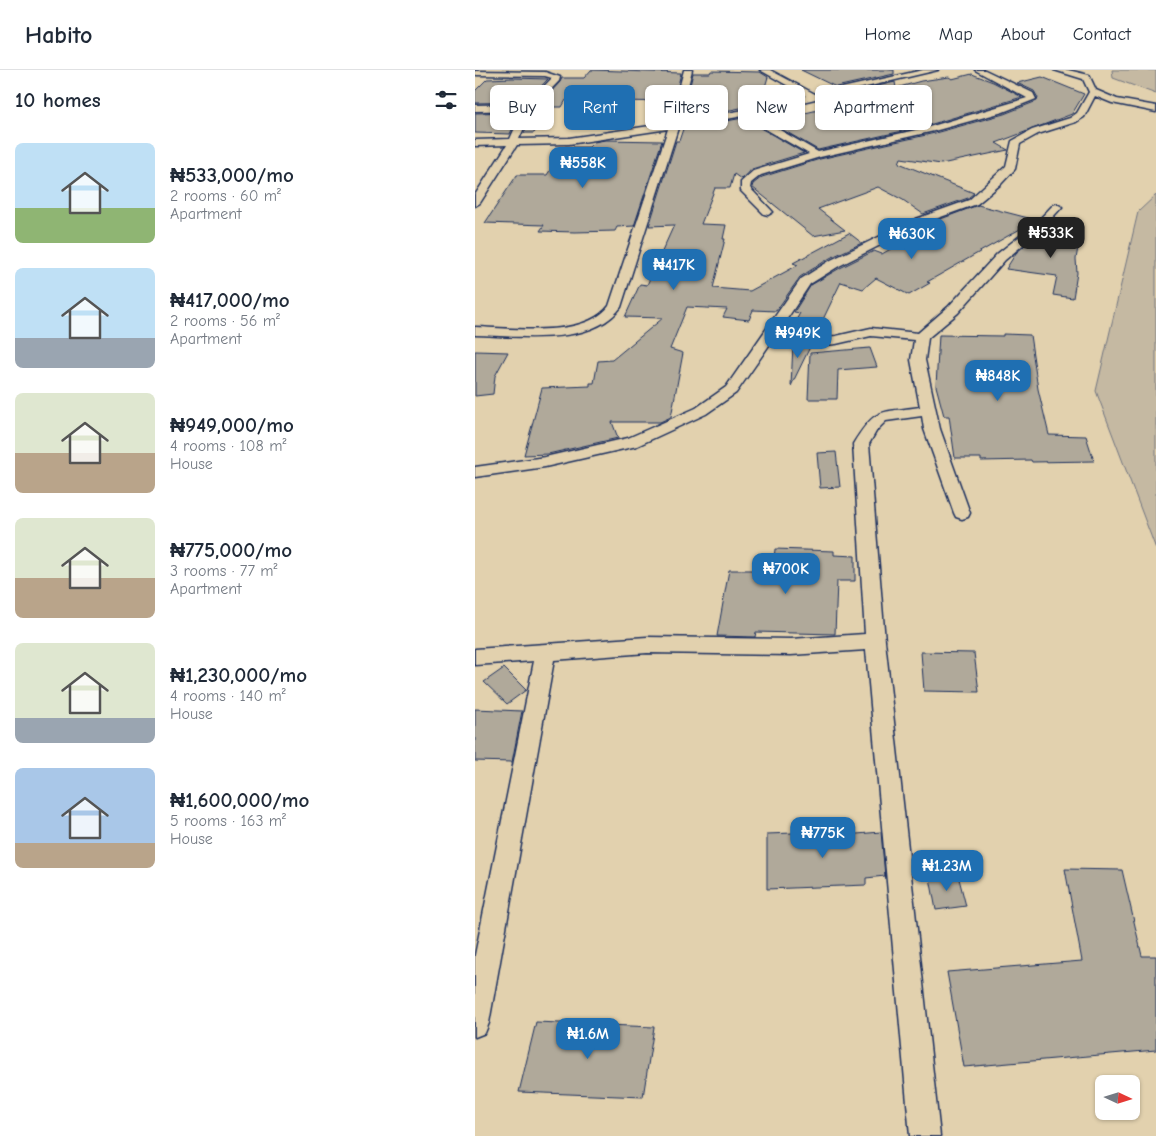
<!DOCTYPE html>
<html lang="en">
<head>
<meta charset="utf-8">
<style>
  body { margin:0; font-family:"Comic Neue",sans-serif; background:#f6f6f7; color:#1f2937; height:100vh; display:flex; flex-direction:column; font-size:19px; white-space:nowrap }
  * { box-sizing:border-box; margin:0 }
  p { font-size:16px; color:#747a83 }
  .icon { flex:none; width:28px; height:28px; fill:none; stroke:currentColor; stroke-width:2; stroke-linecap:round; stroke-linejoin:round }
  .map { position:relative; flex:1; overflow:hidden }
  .sheet { display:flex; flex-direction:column; background:#fff; width:475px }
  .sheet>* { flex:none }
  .top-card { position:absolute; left:15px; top:15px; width:475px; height:45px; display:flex; gap:10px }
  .needle { width:32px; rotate:94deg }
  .buttons { position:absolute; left:620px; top:1005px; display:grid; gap:10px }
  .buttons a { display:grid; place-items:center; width:45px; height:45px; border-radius:8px; background:#fff; box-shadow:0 1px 4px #0004; font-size:25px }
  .price { position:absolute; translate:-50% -42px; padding:0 11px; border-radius:10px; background:#1f6fb2; color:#fff; font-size:16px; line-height:32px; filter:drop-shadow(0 1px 2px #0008) }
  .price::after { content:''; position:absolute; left:50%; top:30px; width:15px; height:11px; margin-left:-8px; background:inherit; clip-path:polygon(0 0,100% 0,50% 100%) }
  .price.selected { background:#222; color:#fff }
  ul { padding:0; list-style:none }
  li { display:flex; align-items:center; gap:15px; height:125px; padding:0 15px }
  li span { display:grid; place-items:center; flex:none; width:140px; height:100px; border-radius:8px; color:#555 }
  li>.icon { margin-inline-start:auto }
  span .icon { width:60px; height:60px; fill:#fffc; stroke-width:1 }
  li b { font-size:21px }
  h2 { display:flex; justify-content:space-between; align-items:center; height:60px; padding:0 15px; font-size:21px }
  .chip { padding:0 18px; border-radius:8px; background:#fff; box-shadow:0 1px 4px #0004; font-size:18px; line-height:45px }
  .chip.selected { background:#1f6fb2; color:#fff }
  header { display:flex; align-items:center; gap:30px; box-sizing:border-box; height:70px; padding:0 25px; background:#fff; border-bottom:1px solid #e0e1e3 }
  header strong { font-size:24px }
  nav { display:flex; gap:28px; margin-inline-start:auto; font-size:18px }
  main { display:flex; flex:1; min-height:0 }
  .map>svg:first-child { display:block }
  .green { fill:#c5b9a2; stroke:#707480 }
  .building { fill:#b0a99a; stroke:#1b2f5e }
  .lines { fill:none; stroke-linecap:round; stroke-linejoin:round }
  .street-casing { stroke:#1b2f5e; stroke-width:3 }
  .street { fill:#e2d1ae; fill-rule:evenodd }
</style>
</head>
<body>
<header>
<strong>Habito</strong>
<nav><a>Home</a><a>Map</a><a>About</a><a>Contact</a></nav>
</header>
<main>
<section class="sheet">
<h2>10 homes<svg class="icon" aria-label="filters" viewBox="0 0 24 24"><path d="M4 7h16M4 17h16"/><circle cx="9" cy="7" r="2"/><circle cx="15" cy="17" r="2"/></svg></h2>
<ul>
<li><span style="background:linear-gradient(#bfe0f5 65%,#8fb573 0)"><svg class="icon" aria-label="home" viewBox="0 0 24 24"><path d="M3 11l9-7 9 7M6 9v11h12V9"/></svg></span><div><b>₦533,000/mo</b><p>2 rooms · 60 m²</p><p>Apartment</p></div></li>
<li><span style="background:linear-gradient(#bfe0f5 70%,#9aa5b1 0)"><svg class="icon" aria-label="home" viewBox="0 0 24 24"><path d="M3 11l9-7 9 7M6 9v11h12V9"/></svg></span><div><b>₦417,000/mo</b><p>2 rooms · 56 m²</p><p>Apartment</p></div></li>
<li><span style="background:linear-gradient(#dfe7d0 60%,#b9a48a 0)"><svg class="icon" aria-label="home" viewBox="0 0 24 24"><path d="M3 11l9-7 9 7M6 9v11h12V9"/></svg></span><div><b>₦949,000/mo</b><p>4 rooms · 108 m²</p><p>House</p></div></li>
<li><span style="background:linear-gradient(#dfe7d0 60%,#b9a48a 0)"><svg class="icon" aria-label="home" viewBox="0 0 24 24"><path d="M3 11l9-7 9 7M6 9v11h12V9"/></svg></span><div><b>₦775,000/mo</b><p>3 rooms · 77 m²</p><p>Apartment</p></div></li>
<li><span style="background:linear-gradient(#dfe7d0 75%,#9aa5b1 0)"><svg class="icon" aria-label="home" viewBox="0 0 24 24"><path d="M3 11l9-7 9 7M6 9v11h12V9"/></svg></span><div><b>₦1,230,000/mo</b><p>4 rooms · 140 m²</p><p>House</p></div></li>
<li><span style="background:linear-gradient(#a9c7e8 75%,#b9a48a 0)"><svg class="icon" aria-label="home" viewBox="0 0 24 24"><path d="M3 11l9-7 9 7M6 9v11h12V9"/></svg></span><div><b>₦1,600,000/mo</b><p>5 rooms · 163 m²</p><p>House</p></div></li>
</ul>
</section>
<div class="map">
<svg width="681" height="1066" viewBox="0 0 681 1066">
  <rect width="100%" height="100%" fill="#e2d1ae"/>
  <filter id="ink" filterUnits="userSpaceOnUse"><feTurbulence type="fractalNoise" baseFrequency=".02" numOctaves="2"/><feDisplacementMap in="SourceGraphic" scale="10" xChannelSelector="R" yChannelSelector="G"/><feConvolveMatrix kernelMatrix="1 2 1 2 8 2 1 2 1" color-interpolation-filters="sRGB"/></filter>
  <g filter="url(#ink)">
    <g class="green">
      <path d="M637,0H681V24L638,8Z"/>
      <path d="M681,125V479L621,321L663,142Z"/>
    </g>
    <g class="building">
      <path d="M116,0L206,3L199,32L91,30L87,37H79L59,63H49L60,39L85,12L87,8H109Z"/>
      <path d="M326,0H419V4L361,17Z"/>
      <path d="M236,1L285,2L293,7L285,34L211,49L217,32H211L218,3H235Z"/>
      <path d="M497,4L518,12L547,27L454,55L343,80L282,45L306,40L313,47L386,30L373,23L420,12L421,18L446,11L474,7L477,9Z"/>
      <path d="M567,7L609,24L597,44L521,73L533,80L466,94L426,88L424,93L499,123L493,128L448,144L428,130L403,117L343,139L370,160L338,166L277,117L278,114L287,107L345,89L460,63L529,44L562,31L563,28L559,21L542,13Z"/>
      <path d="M38,8L73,9L51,32L0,33V21L12,9Z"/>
      <path d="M45,42L35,64L0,63V43Z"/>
      <path d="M268,48L329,83L277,99L266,109L259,104L255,118H240L226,154L251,155L248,169H250L238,218L275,221L323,195L318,193L374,163L387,173L355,188L325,207L301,241L278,240L274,250L248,247L252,239L212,237L195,279L208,283L196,347L185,352H137L143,368L73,384L49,385L67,318L115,316V313H119L123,291L137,290L188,248L150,247L165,214L172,215L199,155L174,156L201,71H204L208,59Z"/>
      <path d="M130,70L187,71L159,156L142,157L140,161L100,162L65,161L69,155L10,153L42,105H72L90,77H114L119,72Z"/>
      <path d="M503,135L561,150L452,212L455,213L434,225L401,208L388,219L366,212L340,266L319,264V254L325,243L319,242L336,215L365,198L399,181L407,184L460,153L458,152Z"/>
      <path d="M574,154H577L575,162L605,166L601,189L602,203L598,228L578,225L582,206L531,199L541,183Z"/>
      <path d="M528,264L555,265L563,319L574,365L611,366L619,391L557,392L556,390L506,391V388H480L474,346H469L461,316L464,265L528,266Z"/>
      <path d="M318,275L335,277L316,316Z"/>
      <path d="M395,278L402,297L363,300L362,329H333L335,283Z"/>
      <path d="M0,281L33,282L20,306L18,324L0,326Z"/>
      <path d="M361,382L365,417L345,418L342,383Z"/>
      <path d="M300,479L359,481V485L380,486V511H362L360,564L281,562L280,567L242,566L254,500H298Z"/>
      <path d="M446,582L499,583L504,622L449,621Z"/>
      <path d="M29,598L51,620L32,634L9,612Z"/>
      <path d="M0,639L47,641L37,692L0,691Z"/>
      <path d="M369,761L370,765L406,762L410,806L391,808V815L292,819V764Z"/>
      <path d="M590,799L647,800L667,886H681V980L489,997L472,902L607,891Z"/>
      <path d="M483,805L491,836L461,840L455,808Z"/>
      <path d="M61,952L179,957L168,1027L44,1022Z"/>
    </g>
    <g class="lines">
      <defs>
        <g id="street">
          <path d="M209,0H217L204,52L269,40L331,26L285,0H295L340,24L448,0H463L277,44L343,82L454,57L552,28L500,0H510L558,23L561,29L528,42L459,61L345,87L286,105L276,113L275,118L298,142L293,145L289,144L266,121V112L278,101L334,84L268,46L203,58L146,237C117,277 44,266 0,265V257C37,258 109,269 134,236L193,59L94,74L42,75L5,133L0,136V125L32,75L0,76V70L35,69L48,40L0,41V35L52,34L77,8L70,6L0,5V1L70,2L85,7L84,11L58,38L44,69L94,68L195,53Z"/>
          <path d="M579,0H593L614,5L621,20L642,29L681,36V42L637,33L620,26L609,47L601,52L563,64L545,74L540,99L526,114L502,134L449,153L364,196L335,214L302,264L339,268L361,266L396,258L443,263L473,237L522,184L559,155L578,135L582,134L587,137L567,159L530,190L483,243L453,268L450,290L465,359L495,443L493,447L487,449L481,447L479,443L449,359L447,346L411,351L402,360L394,374L410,571L465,1066H435L391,580L316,585L172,583L79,590L14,953L10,963L0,967V885L59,591L0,595V579L172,567L316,569L390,564L378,374C401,337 404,343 445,337L436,290L439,270L396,266L361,274L339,276L297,271L261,323L231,344L162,376L70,397L0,407V397L70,387L153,368L221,338L251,317L326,209L356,190L441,149L494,130L531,96L537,71L557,60L595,48L602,43L614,22L608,9Z"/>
        </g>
      </defs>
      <use href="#street" class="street-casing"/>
      <use href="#street" class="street"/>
    </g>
  </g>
</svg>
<div class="buttons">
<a><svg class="needle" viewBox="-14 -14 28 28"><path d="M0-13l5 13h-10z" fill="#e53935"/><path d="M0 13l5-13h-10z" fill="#747a83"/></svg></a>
</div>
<b class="price" style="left:108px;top:119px">₦558K</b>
<b class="price selected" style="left:576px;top:189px">₦533K</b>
<b class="price" style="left:437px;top:190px">₦630K</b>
<b class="price" style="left:199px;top:221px">₦417K</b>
<b class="price" style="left:323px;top:289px">₦949K</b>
<b class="price" style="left:523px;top:332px">₦848K</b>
<b class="price" style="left:311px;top:525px">₦700K</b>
<b class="price" style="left:348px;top:789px">₦775K</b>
<b class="price" style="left:472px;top:822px">₦1.23M</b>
<b class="price" style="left:113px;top:990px">₦1.6M</b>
<div class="top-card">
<a class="chip">Buy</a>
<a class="chip selected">Rent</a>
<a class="chip">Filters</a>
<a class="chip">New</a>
<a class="chip">Apartment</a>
</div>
</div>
</main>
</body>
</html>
